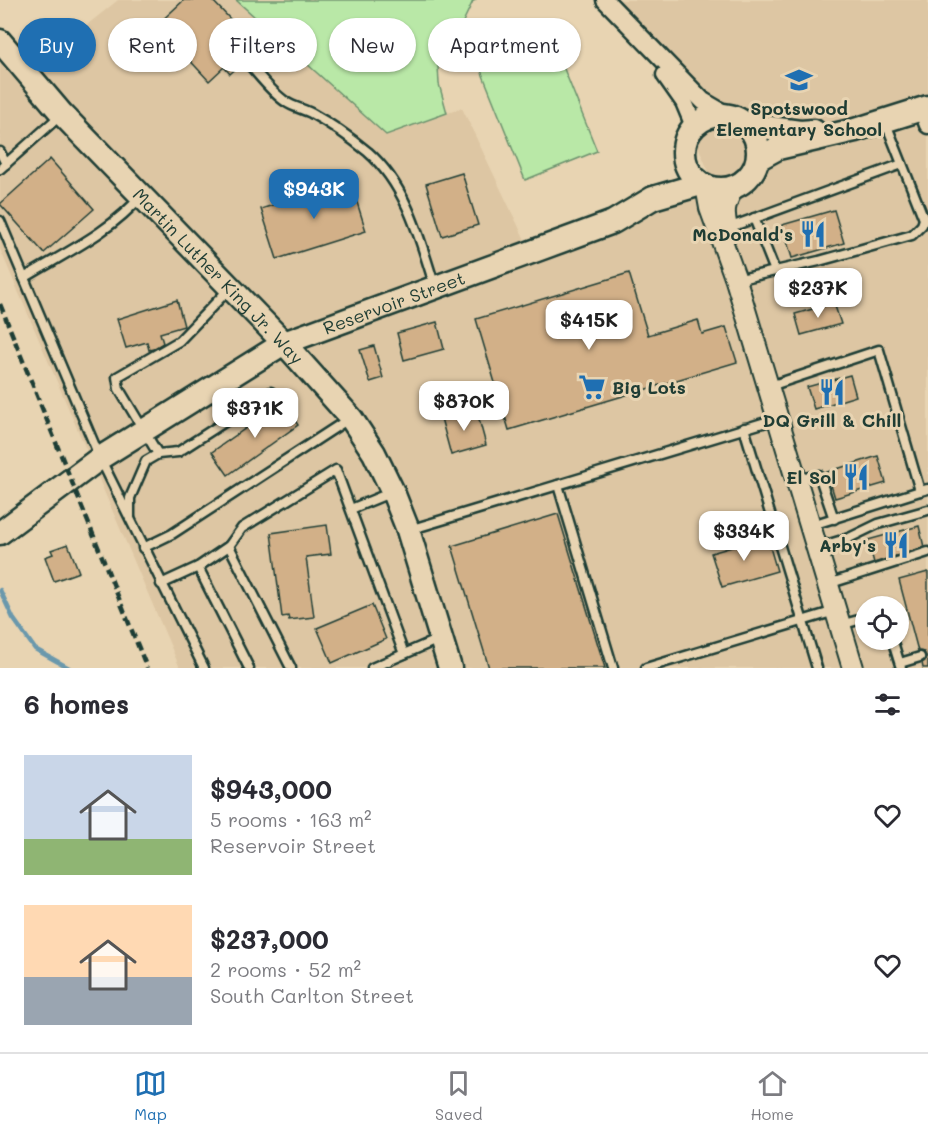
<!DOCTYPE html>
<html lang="en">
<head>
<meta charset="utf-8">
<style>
  body { margin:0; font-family:Mali,sans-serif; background:#f2f2f3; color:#2b2b33; height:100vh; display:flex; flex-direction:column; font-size:22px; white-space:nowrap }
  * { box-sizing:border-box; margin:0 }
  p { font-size:20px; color:#7c7c81 }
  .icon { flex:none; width:33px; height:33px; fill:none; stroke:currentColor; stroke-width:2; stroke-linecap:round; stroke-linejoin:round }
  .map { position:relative; height:668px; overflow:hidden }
  .drawer { display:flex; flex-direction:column; background:#fff; flex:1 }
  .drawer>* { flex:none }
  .top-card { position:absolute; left:18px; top:18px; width:600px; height:54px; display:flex; gap:12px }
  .buttons { position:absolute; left:855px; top:596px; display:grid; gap:12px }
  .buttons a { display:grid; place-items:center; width:54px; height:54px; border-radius:50%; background:#fff; box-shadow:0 2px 4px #0004; font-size:30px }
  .price { position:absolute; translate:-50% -51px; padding:0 14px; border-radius:12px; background:#fff; color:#222; font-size:20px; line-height:39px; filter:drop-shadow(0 2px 3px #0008) }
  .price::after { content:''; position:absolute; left:50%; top:36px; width:18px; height:14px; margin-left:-9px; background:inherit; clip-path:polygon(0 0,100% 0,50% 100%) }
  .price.on { background:#1f6fb2; color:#fff }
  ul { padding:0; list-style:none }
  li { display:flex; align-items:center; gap:18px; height:150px; padding:0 24px }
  li span { display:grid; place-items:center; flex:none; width:168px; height:120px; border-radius:0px; color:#555 }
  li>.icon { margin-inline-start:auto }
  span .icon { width:72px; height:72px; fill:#fffc; stroke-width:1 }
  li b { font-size:26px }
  h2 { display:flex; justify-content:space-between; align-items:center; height:72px; padding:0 24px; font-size:26px }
  .chip { padding:0 21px; border-radius:27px; background:#fff; box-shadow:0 2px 4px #0004; font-size:21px; line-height:54px }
  .chip.on { background:#1f6fb2; color:#fff }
  .menu { display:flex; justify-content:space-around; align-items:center; height:84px; border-top:2px solid #e1e1e2; background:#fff; font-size:16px; color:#7c7c81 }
  .menu a { display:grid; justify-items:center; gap:3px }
  .menu .on { color:#1f6fb2 }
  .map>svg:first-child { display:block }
  .built { fill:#ddc6a3; fill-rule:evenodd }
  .green { fill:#b9e8a7; stroke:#6c926e; stroke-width:1.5 }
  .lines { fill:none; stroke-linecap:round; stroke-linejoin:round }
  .stream { stroke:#6a98ac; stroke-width:4.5 }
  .building { fill:#d2b088; stroke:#1f3d34; stroke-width:1.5 }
  .service-casing { stroke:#1f3d34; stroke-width:13 }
  .minor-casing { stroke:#1f3d34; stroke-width:21 }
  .tertiary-casing { stroke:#1f3d34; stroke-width:24 }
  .secondary-casing { stroke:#1f3d34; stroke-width:27 }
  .service { stroke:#e8d4b2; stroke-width:8 }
  .minor { stroke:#e8d4b2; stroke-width:16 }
  .tertiary { stroke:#e8d4b2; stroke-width:20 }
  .secondary { stroke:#e8d4b2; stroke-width:22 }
  .rail { stroke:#1f3d34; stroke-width:4.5; stroke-dasharray:9 4.5; stroke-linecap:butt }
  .labels { text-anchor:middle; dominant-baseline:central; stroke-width:6; stroke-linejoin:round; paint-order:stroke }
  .poi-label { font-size:18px; font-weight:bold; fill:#1f3d34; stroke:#e8d4b2; text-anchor:end }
  .street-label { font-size:18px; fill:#1f3d34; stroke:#e8d4b2 }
</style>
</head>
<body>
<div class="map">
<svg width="928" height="668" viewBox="0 0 928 668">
  <rect width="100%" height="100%" fill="#e8d4b2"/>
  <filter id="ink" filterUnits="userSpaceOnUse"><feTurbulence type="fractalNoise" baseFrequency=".0167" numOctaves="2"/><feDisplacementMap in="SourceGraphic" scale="12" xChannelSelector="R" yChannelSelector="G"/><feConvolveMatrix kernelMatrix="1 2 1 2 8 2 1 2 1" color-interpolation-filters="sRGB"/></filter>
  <g filter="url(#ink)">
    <path class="built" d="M118,0H236L386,135L462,108L525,240L711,177L665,68L626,8L618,0H928V668H180L0,249V26L42,61ZM866,606H898V639H866Z"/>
    <g class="green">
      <path d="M236,0H476L473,1L461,26L437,47L439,84L447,113L386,135Z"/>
      <path d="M548,29L597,151L525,180L476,58Z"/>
    </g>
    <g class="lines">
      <path class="stream" d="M0,590L13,618L35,649L69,668"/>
    </g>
    <g class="building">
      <path d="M184,0H212L251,41L236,55L241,60V64L230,74L224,67L209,81L157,25Z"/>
      <path d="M50,159L94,209L44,253L0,204Z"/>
      <path d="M462,173L478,225L442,236L426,184Z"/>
      <path d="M350,180L366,231L277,259L261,209Z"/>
      <path d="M834,210L844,243L792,258L782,225Z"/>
      <path d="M629,273L648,335L698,320L702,334L726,327L737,362L509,430L476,319Z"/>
      <path d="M177,300L184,326L160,333L163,343L153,349L149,350L147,342L126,348L117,319Z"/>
      <path d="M834,303L841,324L801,335L795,314Z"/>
      <path d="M437,322L444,349L404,360L397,333Z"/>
      <path d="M374,346L383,378L370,382L360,350Z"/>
      <path d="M850,375L856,396L814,409L807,387Z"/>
      <path d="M283,402L298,425L228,475L212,452Z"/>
      <path d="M476,408L486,445L451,455L441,418Z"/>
      <path d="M878,456L886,483L835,498L827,472Z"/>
      <path d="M558,514L605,668H489L452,546Z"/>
      <path d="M327,525L331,554L306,557L314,617L289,620L288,616L282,617L271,533Z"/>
      <path d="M919,526L924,547L874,563L868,540Z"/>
      <path d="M767,537L777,571L722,587L711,553Z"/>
      <path d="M68,544L79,572L54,581L45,557L53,554L51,550Z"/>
      <path d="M928,572V668H923L922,663L925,661L926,656L924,652L918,651L899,580Z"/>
      <path d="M372,605L386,639L332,663L317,628Z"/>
    </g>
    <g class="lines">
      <defs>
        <g id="service">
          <path d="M247,62C259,75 271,92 286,102C293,107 303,109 311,113C331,124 351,138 368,152C407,186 420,240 435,287"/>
          <path d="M0,152L6,164"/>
          <path d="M0,169L62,114"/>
          <path d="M754,218L775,271"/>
          <path d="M0,221L100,458L204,668"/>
          <path d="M728,228L902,164"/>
          <path d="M24,278C63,254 111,232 141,196"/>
          <path d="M736,280L819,261L912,235L922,225L924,219L885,121"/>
          <path d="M220,383L238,414"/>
          <path d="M767,387L879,350L920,491L928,489"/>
          <path d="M744,428L817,668"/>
          <path d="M158,454L119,389L117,377L179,341L230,288"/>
          <path d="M796,480L819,475L834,519"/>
          <path d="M558,485L613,668"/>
          <path d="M351,509L392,492"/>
          <path d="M130,517V498L146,461L158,454L178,452L271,392"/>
          <path d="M809,526L920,491"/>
          <path d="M409,530L776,419"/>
          <path d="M229,546L291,668"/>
          <path d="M143,548L172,534L350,418"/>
          <path d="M816,548L849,538L878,524L928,510"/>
          <path d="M198,567L249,668"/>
          <path d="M161,584L198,567L229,546L242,528L336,470L404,654"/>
          <path d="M828,584L928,552"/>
          <path d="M840,625L866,618"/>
          <path d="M892,639L901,668"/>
          <path d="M900,663L920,657"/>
          <path d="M372,668L441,638"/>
          <path d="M646,668L835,611"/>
        </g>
        <g id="minor">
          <path d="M605,0L703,101L727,115"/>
          <path d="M665,75L684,102L694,126"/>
          <path d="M922,109L928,125"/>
        </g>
        <g id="tertiary">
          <path d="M706,186L710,208L736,280L853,668"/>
          <path d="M728,233C723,211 723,206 734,187"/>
        </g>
        <g id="secondary">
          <path id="s1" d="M0,41L62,114L284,343L351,418L374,453L393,492L408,530L450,668"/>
          <circle cx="721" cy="152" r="37"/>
          <path d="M748,125L800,132L814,131"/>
          <path d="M758,159L778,148L855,130L928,107"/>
          <path id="s2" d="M0,533L100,458L284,343L613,222L653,198L701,184"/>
        </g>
      </defs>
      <use href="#service" class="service-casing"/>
      <use href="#minor" class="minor-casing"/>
      <use href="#tertiary" class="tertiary-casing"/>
      <use href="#secondary" class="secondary-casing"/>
      <use href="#service" class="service"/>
      <use href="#minor" class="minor"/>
      <use href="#tertiary" class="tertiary"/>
      <use href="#secondary" class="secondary"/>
      <path class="rail" d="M0,304L147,668"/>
    </g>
  </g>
  <defs>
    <symbol id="school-bare" viewBox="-9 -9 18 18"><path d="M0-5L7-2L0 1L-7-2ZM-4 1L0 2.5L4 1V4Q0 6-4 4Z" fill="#1f6fb2" stroke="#e8d4b2" stroke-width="2.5" paint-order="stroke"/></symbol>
    <symbol id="restaurant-bare" viewBox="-9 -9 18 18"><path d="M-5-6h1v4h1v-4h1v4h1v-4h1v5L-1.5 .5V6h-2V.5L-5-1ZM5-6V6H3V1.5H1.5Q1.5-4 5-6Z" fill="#1f6fb2" stroke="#e8d4b2" stroke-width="2.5" paint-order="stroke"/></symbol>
    <symbol id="supermarket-bare" viewBox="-9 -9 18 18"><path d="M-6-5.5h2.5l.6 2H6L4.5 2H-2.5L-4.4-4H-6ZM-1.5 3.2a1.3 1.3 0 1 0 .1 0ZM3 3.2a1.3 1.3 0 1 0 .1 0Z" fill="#1f6fb2" stroke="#e8d4b2" stroke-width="2.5" paint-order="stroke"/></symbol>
  </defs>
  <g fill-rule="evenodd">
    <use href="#school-bare" x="780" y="61" width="38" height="38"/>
    <use href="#restaurant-bare" x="794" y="215" width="38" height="38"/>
    <use href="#supermarket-bare" x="573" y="368" width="38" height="38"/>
    <use href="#restaurant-bare" x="813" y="373" width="38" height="38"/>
    <use href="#restaurant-bare" x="837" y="458" width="38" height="38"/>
    <use href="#restaurant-bare" x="877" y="526" width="38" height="38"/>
  </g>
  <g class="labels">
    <g class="poi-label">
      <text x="799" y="108" text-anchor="middle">Spotswood<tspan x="799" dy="21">Elementary School</tspan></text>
      <text x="793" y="234">McDonald's</text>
      <text x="612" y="387" text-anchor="start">Big Lots</text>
      <text x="832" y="420" text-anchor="middle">DQ Grill &amp; Chill</text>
      <text x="836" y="477">El Sol</text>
      <text x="876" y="545">Arby's</text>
    </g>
    <g class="street-label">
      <text stroke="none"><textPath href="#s1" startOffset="321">Martin Luther King Jr. Way</textPath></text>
      <text stroke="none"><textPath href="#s2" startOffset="459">Reservoir Street</textPath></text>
    </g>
  </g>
</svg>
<div class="buttons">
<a><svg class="icon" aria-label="locate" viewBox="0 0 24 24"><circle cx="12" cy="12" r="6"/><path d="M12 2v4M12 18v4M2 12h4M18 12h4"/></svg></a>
</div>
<b class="price on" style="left:314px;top:220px">$943K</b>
<b class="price" style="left:818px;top:319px">$237K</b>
<b class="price" style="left:589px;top:351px">$415K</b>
<b class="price" style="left:464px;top:432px">$870K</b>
<b class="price" style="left:255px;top:439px">$371K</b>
<b class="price" style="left:744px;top:562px">$334K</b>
<div class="top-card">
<a class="chip on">Buy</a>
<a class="chip">Rent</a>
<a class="chip">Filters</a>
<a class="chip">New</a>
<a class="chip">Apartment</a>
</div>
</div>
<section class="drawer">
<h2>6 homes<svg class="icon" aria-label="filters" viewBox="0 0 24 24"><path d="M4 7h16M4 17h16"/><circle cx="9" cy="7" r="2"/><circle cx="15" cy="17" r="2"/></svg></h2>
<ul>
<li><span style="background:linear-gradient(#c9d6e8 70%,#8fb573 0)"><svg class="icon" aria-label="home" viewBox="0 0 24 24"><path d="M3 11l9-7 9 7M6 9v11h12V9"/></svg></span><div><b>$943,000</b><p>5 rooms · 163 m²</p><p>Reservoir Street</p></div><svg class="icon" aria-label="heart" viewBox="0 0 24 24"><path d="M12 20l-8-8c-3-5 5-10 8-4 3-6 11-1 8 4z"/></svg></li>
<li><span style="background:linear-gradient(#ffd9b3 60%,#9aa5b1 0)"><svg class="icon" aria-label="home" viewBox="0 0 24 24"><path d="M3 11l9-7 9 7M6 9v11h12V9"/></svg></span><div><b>$237,000</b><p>2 rooms · 52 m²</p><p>South Carlton Street</p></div><svg class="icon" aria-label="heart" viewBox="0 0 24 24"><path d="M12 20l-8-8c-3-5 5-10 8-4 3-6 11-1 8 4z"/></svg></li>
</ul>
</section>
<nav class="menu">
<a class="on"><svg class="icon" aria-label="map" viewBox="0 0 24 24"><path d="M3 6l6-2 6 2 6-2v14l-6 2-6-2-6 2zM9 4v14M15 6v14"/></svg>Map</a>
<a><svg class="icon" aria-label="saved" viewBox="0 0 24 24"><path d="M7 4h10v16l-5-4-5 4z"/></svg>Saved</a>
<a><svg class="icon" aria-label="home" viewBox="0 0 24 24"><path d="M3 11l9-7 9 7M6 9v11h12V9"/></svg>Home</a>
</nav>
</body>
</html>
